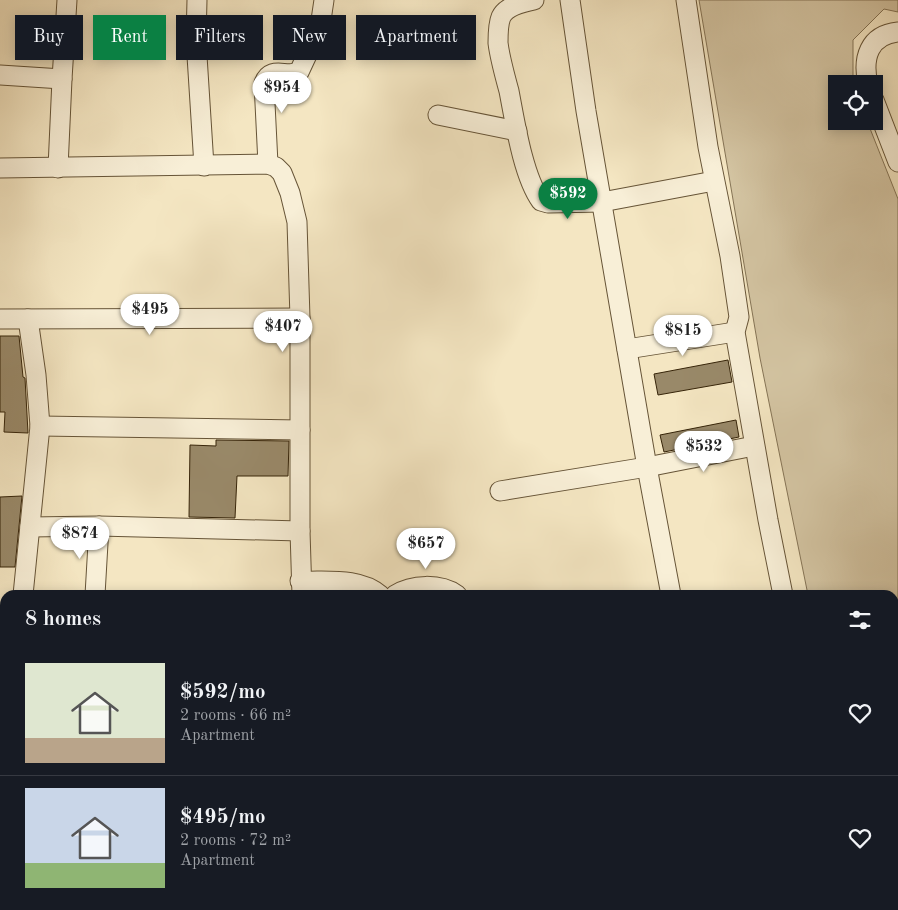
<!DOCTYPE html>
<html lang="en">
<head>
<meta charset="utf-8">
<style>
  body { margin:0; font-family:"Old Standard TT",serif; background:#242831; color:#f1f3f6; height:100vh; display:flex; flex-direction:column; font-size:19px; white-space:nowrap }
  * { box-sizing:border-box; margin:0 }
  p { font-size:16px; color:#9ea1a6 }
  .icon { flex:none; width:28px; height:28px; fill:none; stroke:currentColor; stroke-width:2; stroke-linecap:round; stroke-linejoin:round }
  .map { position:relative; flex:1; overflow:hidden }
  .side { position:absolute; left:0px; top:590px; width:899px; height:320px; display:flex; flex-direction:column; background:#171b24; border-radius:15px 15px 0 0; box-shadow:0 2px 12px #0003 }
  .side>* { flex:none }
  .top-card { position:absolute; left:15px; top:15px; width:500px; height:45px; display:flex; gap:10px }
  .buttons { position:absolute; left:828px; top:75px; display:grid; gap:10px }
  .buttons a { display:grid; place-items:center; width:55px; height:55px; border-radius:0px; background:#171b24; box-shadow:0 2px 12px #0003; font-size:25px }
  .price { position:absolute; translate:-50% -42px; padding:0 11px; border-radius:18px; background:#fff; color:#222; font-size:16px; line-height:32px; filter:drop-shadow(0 1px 2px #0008) }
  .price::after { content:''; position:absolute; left:50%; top:30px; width:15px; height:11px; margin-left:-8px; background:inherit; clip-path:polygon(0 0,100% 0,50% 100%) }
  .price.on { background:#0b8043; color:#fff }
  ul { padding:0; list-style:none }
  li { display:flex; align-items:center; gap:15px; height:125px; padding:0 25px }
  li+li { border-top:1px solid #363941 }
  li span { display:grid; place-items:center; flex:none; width:140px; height:100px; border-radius:0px; color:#555 }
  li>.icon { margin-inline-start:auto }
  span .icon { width:60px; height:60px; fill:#fffc; stroke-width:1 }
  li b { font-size:21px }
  h2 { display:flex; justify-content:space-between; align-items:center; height:60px; padding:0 25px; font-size:21px }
  .pill { padding:0 18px; border-radius:0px; background:#171b24; box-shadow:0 2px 12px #0003; font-size:18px; line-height:45px }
  .pill.on { background:#0b8043; color:#fff }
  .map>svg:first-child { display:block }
  .green { fill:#d4c5a3; stroke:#857456 }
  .building { fill:#998969; stroke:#362409 }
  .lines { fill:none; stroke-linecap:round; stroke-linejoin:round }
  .street-casing { stroke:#665437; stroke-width:21 }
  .primary-casing { stroke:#362409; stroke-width:30 }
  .street { stroke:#f8efd7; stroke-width:19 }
  .primary { stroke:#f4e6c2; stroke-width:28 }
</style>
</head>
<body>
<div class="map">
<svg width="898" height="910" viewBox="0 0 898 910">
  <rect width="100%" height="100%" fill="#f4e6c2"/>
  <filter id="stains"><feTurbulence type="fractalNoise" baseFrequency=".004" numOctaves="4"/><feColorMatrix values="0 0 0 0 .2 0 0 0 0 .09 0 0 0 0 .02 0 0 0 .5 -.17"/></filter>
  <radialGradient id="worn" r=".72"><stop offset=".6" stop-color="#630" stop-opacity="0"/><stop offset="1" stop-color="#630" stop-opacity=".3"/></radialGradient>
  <path class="green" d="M699,0H898V12L884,9L853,40V84H836V121H867L898,199V725L894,726V595H808L760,358Z"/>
  <g class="building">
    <path d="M0,336H19L23,377L25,378L28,433L4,432L5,412H0Z"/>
    <path d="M728,360L732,382L658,395L654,374Z"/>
    <path d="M736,420L739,437L664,452L660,435Z"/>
    <path d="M216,440L289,441L288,476H237L235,518L189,517L190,445L216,446Z"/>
    <path d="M22,496L15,567H0V497Z"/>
  </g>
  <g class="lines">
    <defs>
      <g id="street">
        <path d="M197,0L196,40L204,166"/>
        <path d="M534,0C524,2 506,6 501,17C498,24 498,34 498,43C500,59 505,76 509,91C515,122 523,176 541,201L548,203L602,202L714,181"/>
        <path d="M570,0L586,111L647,467L671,595"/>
        <path d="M686,0L708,147L730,256L739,317L735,332L768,520L783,595"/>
        <path d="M0,75L62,79"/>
        <path d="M868,84C862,58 869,35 898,32"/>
        <path d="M874,100L898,162"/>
        <path d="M438,115L517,131"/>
        <path d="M268,164L264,83C271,65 286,78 299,72L320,27L324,0"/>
        <path d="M0,168L268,164L276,167L282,173L290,193L297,222L300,318V531L302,595"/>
        <path d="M58,168L62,79L67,0"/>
        <path d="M0,319L300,318"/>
        <path d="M627,349L735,332"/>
        <path d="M40,426L300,430"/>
        <path d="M500,491L647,467L754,446"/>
        <path d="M30,527L99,526L300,531"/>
        <path d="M300,581C327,582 359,577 380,595"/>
        <path d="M23,595L40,426L36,375L28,319"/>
        <path d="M95,595L99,526"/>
        <path d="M395,595C412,584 440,583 457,595"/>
        <path d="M559,905L560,910"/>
        <path d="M717,905L718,910"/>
        <path d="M845,905L846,910"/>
        <path d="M170,910L172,905"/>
        <path d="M345,910V905"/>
        <path d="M448,910V905"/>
      </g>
      <g id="primary">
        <path d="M894,762L898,761"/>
        <path d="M894,783L898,782"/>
        <path d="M0,796L5,797"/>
        <path d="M0,818L5,819"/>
        <path d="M234,905L238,910"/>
        <path d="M264,910V905"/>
      </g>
    </defs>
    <use href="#street" class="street-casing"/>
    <use href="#primary" class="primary-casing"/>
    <use href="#street" class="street"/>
    <use href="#primary" class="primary"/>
  </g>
  <rect width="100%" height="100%" filter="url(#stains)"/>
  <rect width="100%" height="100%" fill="url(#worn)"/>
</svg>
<div class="buttons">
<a><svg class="icon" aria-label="locate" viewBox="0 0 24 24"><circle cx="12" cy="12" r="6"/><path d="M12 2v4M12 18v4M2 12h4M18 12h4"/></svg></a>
</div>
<b class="price" style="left:282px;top:114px">$954</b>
<b class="price on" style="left:568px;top:220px">$592</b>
<b class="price" style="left:150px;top:336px">$495</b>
<b class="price" style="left:283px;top:353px">$407</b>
<b class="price" style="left:683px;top:357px">$815</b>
<b class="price" style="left:704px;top:473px">$532</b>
<b class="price" style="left:80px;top:560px">$874</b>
<b class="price" style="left:426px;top:570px">$657</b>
<div class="top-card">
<a class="pill">Buy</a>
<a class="pill on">Rent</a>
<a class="pill">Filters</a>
<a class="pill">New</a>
<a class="pill">Apartment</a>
</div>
<section class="side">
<h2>8 homes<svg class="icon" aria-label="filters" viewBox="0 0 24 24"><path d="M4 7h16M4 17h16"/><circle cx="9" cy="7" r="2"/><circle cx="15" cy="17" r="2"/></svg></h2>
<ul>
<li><span style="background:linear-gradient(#dfe7d0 75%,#b9a48a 0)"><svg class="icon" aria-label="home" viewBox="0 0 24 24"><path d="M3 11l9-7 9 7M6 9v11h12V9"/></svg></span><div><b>$592/mo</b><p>2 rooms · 66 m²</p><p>Apartment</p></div><svg class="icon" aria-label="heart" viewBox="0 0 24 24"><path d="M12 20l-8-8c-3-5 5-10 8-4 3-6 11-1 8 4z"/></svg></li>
<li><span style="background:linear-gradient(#c9d6e8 75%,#8fb573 0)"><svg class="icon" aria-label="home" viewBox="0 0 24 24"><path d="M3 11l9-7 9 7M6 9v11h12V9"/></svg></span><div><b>$495/mo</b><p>2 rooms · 72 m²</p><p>Apartment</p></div><svg class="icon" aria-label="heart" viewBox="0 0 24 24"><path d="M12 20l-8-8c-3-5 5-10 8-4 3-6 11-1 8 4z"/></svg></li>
</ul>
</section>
</div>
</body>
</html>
